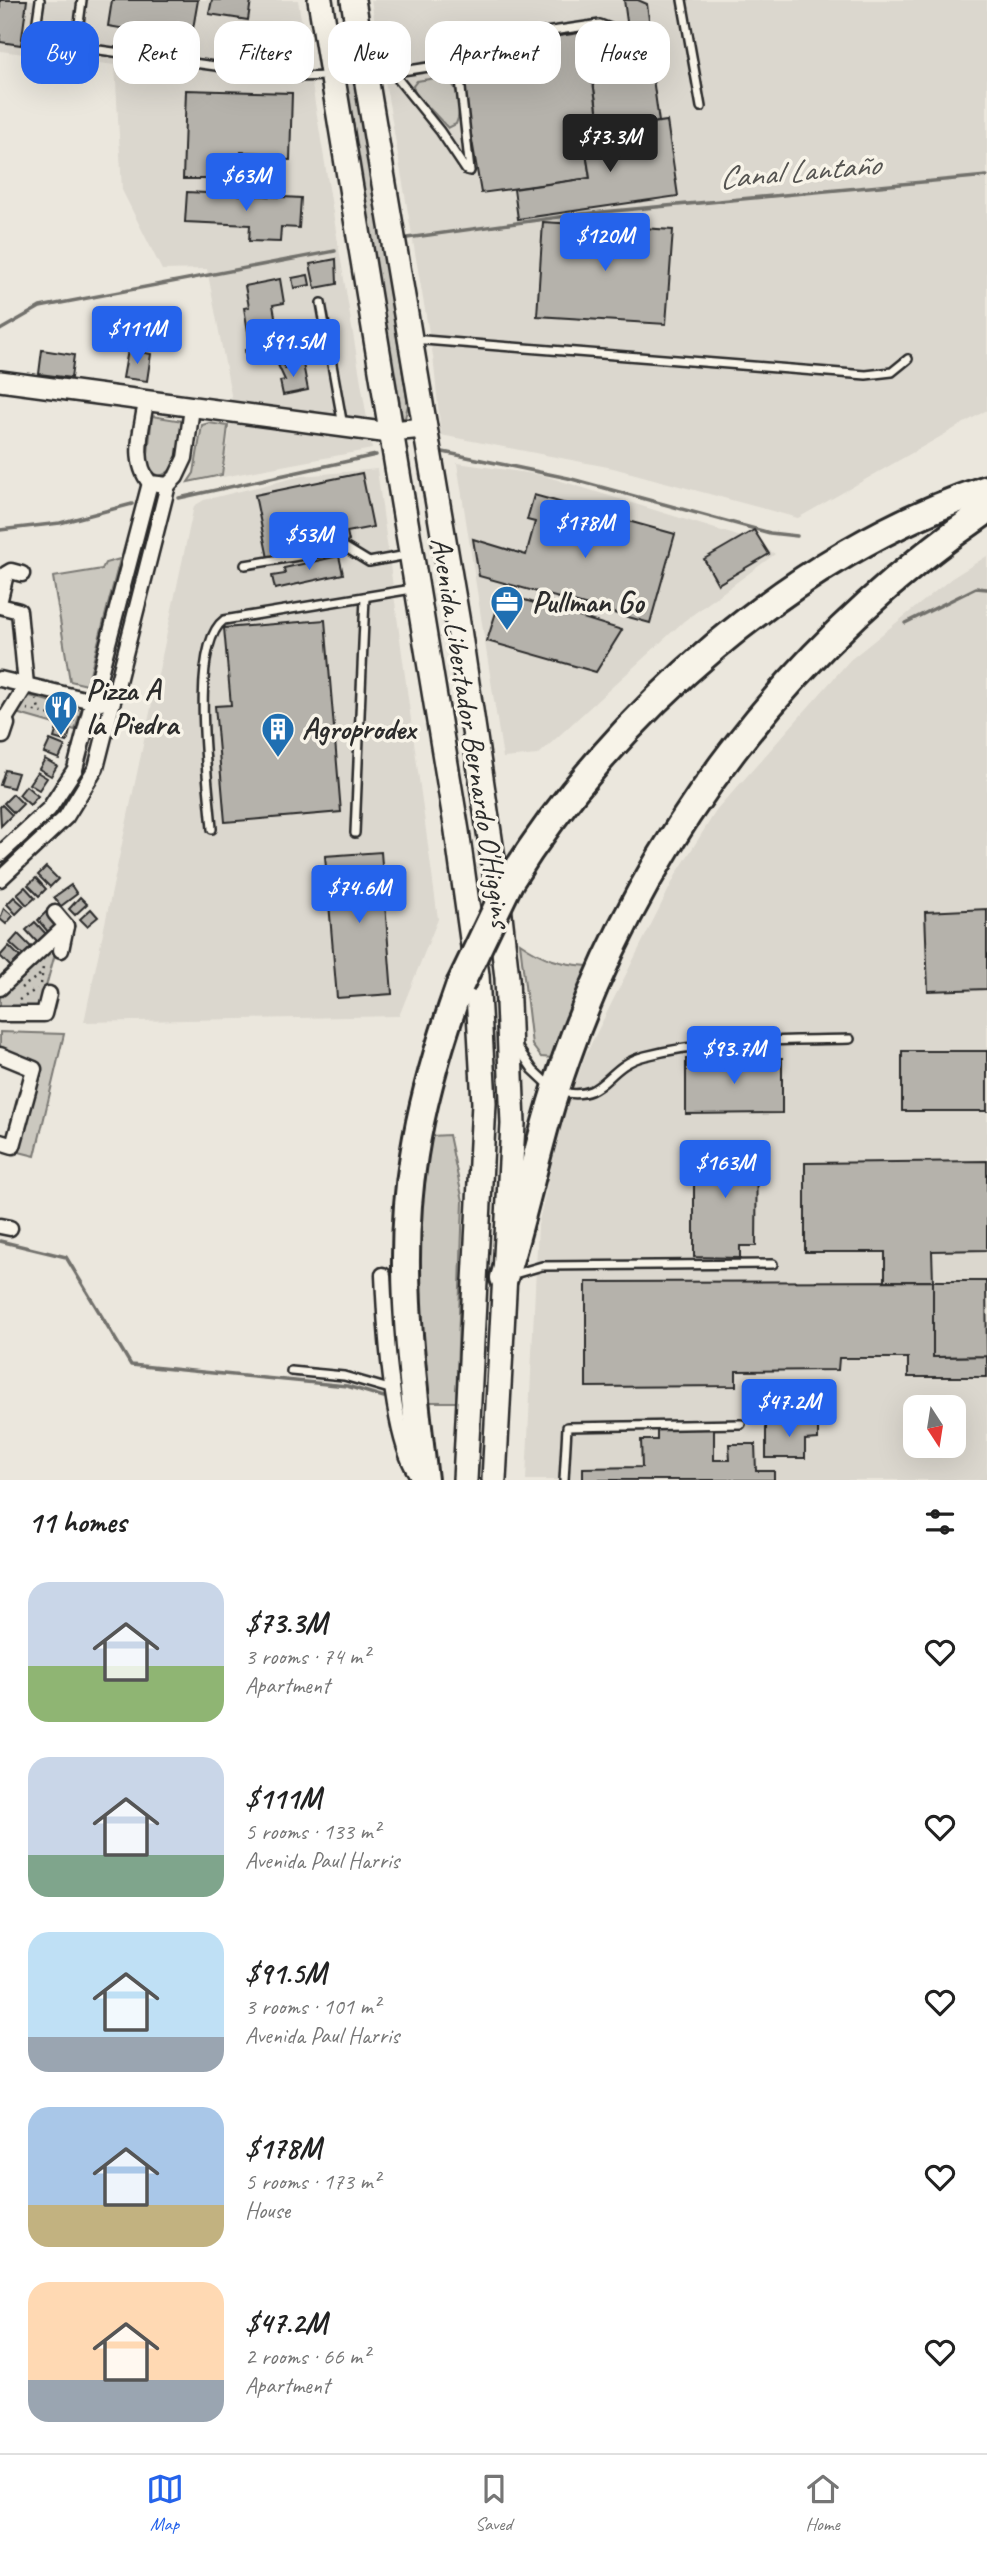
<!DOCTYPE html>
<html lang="en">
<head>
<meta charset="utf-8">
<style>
  body { margin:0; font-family:Caveat,sans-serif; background:#f2f2f2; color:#222; height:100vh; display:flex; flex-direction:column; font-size:26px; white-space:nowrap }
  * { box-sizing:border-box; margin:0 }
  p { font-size:23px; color:#767676 }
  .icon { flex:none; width:38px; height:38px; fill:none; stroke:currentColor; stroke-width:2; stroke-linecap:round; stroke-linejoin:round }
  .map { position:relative; height:1480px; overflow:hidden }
  .sheet { display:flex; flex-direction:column; background:#fff; flex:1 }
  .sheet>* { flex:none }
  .hud { position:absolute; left:21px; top:21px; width:945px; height:63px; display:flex; gap:14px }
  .needle { width:46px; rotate:168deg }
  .buttons { position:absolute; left:903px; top:1395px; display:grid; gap:14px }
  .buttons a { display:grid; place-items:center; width:63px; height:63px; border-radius:14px; background:#fff; box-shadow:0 7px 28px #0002; font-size:35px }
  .price { position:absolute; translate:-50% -60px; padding:0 16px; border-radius:7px; background:#2563eb; color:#fff; font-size:23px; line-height:46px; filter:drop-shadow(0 2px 4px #0008) }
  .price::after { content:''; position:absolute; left:50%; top:42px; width:21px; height:16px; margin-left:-10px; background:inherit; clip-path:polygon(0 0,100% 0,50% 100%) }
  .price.selected { background:#222; color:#fff }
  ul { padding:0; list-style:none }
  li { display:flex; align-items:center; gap:21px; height:175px; padding:0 28px }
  li span { display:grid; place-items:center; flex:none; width:196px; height:140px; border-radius:21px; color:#555 }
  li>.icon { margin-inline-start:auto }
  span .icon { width:84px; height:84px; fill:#fffc; stroke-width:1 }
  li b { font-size:30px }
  h2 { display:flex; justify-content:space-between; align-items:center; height:84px; padding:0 28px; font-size:30px }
  .pill { padding:0 24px; border-radius:21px; background:#fff; box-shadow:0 7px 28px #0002; font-size:24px; line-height:63px }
  .pill.selected { background:#2563eb; color:#fff }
  .dock { display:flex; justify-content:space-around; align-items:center; height:98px; border-top:2px solid #e0e0e0; background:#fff; font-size:19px; color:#767676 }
  .dock a { display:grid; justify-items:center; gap:4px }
  .dock .selected { color:#2563eb }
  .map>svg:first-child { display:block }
  .built { fill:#dbd7ce; fill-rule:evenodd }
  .green { fill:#cbc8bf; stroke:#7b7a75; stroke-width:2 }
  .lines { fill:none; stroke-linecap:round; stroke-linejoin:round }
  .stream { stroke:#72716c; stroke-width:3.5 }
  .building { fill:#b5b2ab; stroke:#2b2b2b; stroke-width:2 }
  .lane-casing { stroke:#2b2b2b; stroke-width:12 }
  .street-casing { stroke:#2b2b2b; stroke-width:19 }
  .secondary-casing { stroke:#2b2b2b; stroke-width:24 }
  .primary-casing { stroke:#2b2b2b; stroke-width:28 }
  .highway-casing { stroke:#2b2b2b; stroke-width:32 }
  .path { stroke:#2b2b2b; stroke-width:2.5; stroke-dasharray:2 5; stroke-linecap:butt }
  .lane { stroke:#f7f3e8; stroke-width:7 }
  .street { stroke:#f7f3e8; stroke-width:14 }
  .secondary { stroke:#f7f3e8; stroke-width:19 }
  .primary { stroke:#f7f3e8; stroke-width:23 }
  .highway { stroke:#f7f3e8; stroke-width:26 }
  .highway-bridge-casing { stroke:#2b2b2b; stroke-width:32; stroke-linecap:butt }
  .highway-bridge { stroke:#f7f3e8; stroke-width:26 }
  .labels { text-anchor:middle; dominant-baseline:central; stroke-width:7; stroke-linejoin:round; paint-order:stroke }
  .poi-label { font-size:30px; font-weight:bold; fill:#2b2b2b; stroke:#f7f3e8; text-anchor:start }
  .street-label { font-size:30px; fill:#2b2b2b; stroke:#f7f3e8 }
  .water-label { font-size:32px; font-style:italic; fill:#555451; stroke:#f7f3e8 }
</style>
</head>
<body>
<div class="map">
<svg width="987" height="1480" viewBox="0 0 987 1480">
  <rect width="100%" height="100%" fill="#ebe7dd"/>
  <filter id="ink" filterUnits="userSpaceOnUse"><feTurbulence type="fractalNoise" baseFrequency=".0143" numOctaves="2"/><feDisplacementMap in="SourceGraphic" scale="14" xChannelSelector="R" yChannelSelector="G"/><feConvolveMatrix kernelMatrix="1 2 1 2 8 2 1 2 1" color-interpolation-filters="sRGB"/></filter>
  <g filter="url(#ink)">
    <g class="built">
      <path d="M0,0H298L372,449L223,477L233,405L207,269L162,270L122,190L115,65L0,51Z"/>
      <path d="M371,0H987V410L798,518L613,468L441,435L433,356Z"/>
      <path d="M457,463L542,475L754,541L775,554L684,621L538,755L503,758Z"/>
      <path d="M377,469L438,919L399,1016L84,1022L194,506L204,500L302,476Z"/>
      <path d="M987,556V1480H526L538,1225L562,1120L585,1056L677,873L716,811L850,660L952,578ZM915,1407H954V1446H915Z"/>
    </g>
    <g class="green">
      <path d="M442,77C459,81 462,110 456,124L448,128L415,93L413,86L417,81Z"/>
      <path d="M346,78H352L356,85L408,405L405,418H399L344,86Z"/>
      <path d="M152,416L183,421C180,439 181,474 157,476L147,464Z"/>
      <path d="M209,423L228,426L222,475L188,482L194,473L202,425Z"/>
      <path d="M120,559L87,685L70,681L53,577L102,569L105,563Z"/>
      <path d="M30,696L81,710L75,730L16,713L22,700Z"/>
      <path d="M58,943L40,1008L0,1009V997Z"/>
      <path d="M520,943C543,959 560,964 588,966L553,1058L541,1057L532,1045Z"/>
      <path d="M0,1032L64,1034L35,1156L19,1152L41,1065L0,1049Z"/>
      <path d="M449,1135L463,1201L456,1402H429L418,1291L420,1223L431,1136Z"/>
    </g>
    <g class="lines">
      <g class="stream">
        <path d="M407,238L581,214L987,176"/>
        <path d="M0,330L40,307L335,251"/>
        <path d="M443,452L568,478L770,533L797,536"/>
        <path d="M179,498L376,455"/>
        <path d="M0,530L60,523L132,504"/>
        <path d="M905,623L976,588L987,589"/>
        <path d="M0,1241L66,1257L131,1365L347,1386L384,1397"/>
      </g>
    </g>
    <g class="building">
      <path d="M0,0H27L21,45L0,42Z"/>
      <path d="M112,0H198L191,40L108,26Z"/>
      <path d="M212,0H251L248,20L209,14Z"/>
      <path d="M624,0H638L647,4L651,34L647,35L659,122L600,131L586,32L599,30L601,45L620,43L621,52L631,50Z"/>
      <path d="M586,32L600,131L583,133L590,178L481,193L461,76L490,70L489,64L512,62V43Z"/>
      <path d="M186,90L292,93L290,160L263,159V153L241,152L240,188H210V179H183Z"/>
      <path d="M667,121L678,196L518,219L514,189L590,178L583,133Z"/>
      <path d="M187,192L301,198L299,228L281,227L280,242L249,241L250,225L185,222Z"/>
      <path d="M543,222L673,230L666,324L537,316Z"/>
      <path d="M336,259L337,284L315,288L310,264Z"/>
      <path d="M308,275L310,285L294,288L292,278Z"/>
      <path d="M280,279L284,303L273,305L282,356L247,362L245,350L251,349L244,308L249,307L245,286Z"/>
      <path d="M42,350L74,355L71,378L39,374Z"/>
      <path d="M128,350L151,354L147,381L123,378Z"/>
      <path d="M284,364L285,368L303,364L308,390L283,395L280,381L285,380L278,365Z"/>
      <path d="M362,473L373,527L347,532L349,541L268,558L255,495Z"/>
      <path d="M534,495L675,534L650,623L479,576L473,539L526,555L535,522L527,520Z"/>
      <path d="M754,530L769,554L718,584L704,559Z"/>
      <path d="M339,556L343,574L275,589L272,576L285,574L284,568Z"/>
      <path d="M502,593L622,630L596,672L487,641Z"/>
      <path d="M325,620L341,812L225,822L215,706L231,705L224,628Z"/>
      <path d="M57,728L70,731L67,742L54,738Z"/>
      <path d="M50,740L65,746L59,759L44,753Z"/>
      <path d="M45,759L57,766L51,776L39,769Z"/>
      <path d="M5,770L18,773L13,788L0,785Z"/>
      <path d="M37,772L47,778L39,790L29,784Z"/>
      <path d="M26,786L38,796L30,805L19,795Z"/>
      <path d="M13,794L23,804L14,813L4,803Z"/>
      <path d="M2,805L12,815L1,826L0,807Z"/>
      <path d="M381,852L392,994L337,998L325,856Z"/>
      <path d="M46,867L58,879L50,887L38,875Z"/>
      <path d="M36,878L46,889L39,896L28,885Z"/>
      <path d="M71,885L77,894L61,906L54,897Z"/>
      <path d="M25,887L35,898L27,905L17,894Z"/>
      <path d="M14,897L24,906L16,914L7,904Z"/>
      <path d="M80,897L87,904L75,915L69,909Z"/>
      <path d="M4,908L13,916L6,924L0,919Z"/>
      <path d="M91,909L98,917L87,926L80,919Z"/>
      <path d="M987,909V989L928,991L925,912Z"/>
      <path d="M48,910L60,923L49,933L38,920Z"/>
      <path d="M35,922L46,934L37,942L26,930Z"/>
      <path d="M18,934L32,948L24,956L10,943Z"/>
      <path d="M9,946L20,957L11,967L0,956Z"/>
      <rect x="902" y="1051" width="85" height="60"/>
      <path d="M782,1058V1113L686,1114V1059Z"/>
      <path d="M694,1146L757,1147L756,1246H740V1258L694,1257Z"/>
      <path d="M987,1161V1250L932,1251L933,1281H885V1252H805V1163Z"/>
      <path d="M933,1281V1357L987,1356V1377H908V1358H839L838,1370L736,1371V1386L586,1387V1282Z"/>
      <path d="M933,1281H986L987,1356L933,1357Z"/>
      <path d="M766,1423H818V1439L805,1440V1458H766Z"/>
      <path d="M714,1427V1460H730L729,1444H755L756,1471H774V1480H583V1468L642,1467L641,1440H657V1428Z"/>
    </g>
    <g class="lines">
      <defs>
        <g id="lane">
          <path d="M40,0L34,41L295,77L330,76"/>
          <path d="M682,0L701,107"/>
          <path d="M76,47L82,0"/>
          <path d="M393,73L440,131L466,170L470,171L459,70L470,43L600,24L626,34"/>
          <path d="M369,76L462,62"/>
          <path d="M321,303L343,426"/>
          <path d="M412,339L866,375L892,372L908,359"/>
          <path d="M245,565L346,548L369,562L407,555"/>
          <path d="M212,829C209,785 188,646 224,620L412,589"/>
          <path d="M355,833L365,597"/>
          <path d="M518,1048L533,1070L551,1087"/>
          <path d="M561,1092C607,1102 604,1066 645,1056C712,1039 781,1041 850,1039"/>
          <path d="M511,1275L542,1266L773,1264"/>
          <path d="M291,1371L344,1376L393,1390"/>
          <path d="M564,1480L567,1427L741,1424"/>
        </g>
        <g id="street">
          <path d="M146,402C142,428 131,461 150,483L168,485L176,477L185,458L192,408"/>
          <path d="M0,599L6,574L11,571L22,574"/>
          <path d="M0,606L19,611L26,685L5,719L0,718"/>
          <path d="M0,679L101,703"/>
          <path d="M3,736L7,724L5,719"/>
          <path d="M0,854L49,809L75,769L150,483"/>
          <path d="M0,879L66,817L96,768L168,485"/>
          <path d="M55,913L66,926L61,950"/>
          <path d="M0,988L66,926"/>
          <path d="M0,1014H44L49,994"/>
          <path d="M0,1055L34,1069L13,1146L0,1142"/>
          <path d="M0,1226L10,1228"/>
          <path d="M383,1275C385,1322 391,1436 416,1473"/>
        </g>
        <path id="secondary" d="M0,381L382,432L423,428"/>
        <g id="primary">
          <path d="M320,0L457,831L477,975L484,1103L465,1480"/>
          <path d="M353,0L459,629L496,879L507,978L513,1124L494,1480"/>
        </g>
        <g id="highway">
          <path d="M509,883C612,715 797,551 987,489"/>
          <path d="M504,1278C527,1205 540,1131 566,1059C644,837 793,642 987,510"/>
          <path d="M424,1480C412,1373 396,1263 414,1155C423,1097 440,1041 460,985"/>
        </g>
      </defs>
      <use href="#lane" class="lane-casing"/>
      <use href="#street" class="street-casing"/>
      <use href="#secondary" class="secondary-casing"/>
      <use href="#primary" class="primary-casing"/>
      <use href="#highway" class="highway-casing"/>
      <g class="path">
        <path d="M36,699L40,712"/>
        <path d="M27,709L75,721"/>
        <path d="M41,984L43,967"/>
        <path d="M21,988L44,972"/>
        <path d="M19,1000L37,989"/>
      </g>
      <use href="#lane" class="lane"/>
      <use href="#street" class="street"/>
      <use href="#secondary" class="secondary"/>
      <use href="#primary" class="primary"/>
      <use href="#highway" class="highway"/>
      <defs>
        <path id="highway-bridge" d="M460,985L509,883"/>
      </defs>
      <use href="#highway-bridge" class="highway-bridge-casing"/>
      <use href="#highway-bridge" class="highway-bridge"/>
    </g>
  </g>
  <defs>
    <symbol id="office-pin" viewBox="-11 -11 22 30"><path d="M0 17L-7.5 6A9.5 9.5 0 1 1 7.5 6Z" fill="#1f6fb2" stroke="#f7f3e8"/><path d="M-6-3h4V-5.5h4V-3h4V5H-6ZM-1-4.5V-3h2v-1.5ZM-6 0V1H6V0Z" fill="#fff"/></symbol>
    <symbol id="restaurant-pin" viewBox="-11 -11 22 30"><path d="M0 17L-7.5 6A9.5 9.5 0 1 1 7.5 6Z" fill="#1f6fb2" stroke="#f7f3e8"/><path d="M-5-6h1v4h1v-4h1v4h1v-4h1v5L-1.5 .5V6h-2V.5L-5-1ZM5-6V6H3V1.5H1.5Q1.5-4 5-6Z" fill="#fff"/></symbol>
    <symbol id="building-pin" viewBox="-11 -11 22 30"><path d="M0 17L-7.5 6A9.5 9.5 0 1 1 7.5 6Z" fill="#1f6fb2" stroke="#f7f3e8"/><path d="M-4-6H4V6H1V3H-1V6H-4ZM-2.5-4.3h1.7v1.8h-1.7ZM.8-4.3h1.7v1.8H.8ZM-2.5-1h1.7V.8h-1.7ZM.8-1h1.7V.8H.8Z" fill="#fff"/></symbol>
  </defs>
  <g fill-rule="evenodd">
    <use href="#office-pin" x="488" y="583" width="38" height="52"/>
    <use href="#restaurant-pin" x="42" y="688" width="38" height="52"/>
    <use href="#building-pin" x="259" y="710" width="38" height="52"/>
  </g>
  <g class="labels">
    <g class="poi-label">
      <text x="532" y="602">Pullman Go</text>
      <text x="86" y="690">Pizza A<tspan x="86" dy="34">la Piedra</tspan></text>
      <text x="302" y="729">Agroprodex</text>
    </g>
    <g class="street-label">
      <text transform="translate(472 732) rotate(81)">Avenida Libertador Bernardo O'Higgins</text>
    </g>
    <g class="water-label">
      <text transform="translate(799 171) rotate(-5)">Canal Lantaño</text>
    </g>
  </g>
</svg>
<div class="buttons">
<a><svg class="needle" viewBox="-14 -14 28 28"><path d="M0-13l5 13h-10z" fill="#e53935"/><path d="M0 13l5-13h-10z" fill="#767676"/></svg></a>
</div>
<b class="price selected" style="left:610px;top:174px">$73.3M</b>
<b class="price" style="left:246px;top:213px">$63M</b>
<b class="price" style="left:605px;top:273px">$120M</b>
<b class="price" style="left:137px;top:366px">$111M</b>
<b class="price" style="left:293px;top:379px">$91.5M</b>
<b class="price" style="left:585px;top:560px">$178M</b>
<b class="price" style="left:309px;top:572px">$53M</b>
<b class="price" style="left:359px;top:925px">$74.6M</b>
<b class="price" style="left:734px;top:1086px">$93.7M</b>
<b class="price" style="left:725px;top:1200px">$163M</b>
<b class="price" style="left:789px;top:1439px">$47.2M</b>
<div class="hud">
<a class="pill selected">Buy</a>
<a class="pill">Rent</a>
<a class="pill">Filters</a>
<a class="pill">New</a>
<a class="pill">Apartment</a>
<a class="pill">House</a>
</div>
</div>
<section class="sheet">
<h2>11 homes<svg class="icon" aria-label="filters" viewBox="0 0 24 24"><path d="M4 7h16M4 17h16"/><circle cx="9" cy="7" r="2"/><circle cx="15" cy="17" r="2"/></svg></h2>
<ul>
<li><span style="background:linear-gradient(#c9d6e8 60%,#8fb573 0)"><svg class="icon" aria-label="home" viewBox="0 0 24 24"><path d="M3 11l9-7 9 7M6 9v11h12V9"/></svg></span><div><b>$73.3M</b><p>3 rooms · 74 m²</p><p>Apartment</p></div><svg class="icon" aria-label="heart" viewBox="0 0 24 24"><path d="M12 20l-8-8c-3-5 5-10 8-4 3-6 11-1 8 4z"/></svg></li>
<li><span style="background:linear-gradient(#c9d6e8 70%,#7fa58c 0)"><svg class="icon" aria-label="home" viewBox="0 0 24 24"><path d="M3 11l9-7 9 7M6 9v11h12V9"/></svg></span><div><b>$111M</b><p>5 rooms · 133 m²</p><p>Avenida Paul Harris</p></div><svg class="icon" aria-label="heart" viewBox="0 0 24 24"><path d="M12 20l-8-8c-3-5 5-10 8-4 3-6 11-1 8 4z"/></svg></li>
<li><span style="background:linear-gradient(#bfe0f5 75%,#9aa5b1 0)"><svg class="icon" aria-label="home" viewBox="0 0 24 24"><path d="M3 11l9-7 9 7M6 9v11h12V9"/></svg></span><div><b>$91.5M</b><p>3 rooms · 101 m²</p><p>Avenida Paul Harris</p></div><svg class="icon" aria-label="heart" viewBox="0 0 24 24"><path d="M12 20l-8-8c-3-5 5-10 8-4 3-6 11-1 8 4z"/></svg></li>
<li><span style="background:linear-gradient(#a9c7e8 70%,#c2b280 0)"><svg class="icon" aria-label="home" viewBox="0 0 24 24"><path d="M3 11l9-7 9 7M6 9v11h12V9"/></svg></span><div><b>$178M</b><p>5 rooms · 173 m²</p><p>House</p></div><svg class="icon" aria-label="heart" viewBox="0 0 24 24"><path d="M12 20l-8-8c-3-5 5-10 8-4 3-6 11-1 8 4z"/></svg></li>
<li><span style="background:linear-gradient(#ffd9b3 70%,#9aa5b1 0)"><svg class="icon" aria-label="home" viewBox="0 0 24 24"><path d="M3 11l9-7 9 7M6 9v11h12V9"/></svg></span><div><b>$47.2M</b><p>2 rooms · 66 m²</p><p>Apartment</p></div><svg class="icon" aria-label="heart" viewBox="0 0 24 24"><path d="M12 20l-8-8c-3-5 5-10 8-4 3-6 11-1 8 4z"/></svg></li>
</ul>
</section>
<nav class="dock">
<a class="selected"><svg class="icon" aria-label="map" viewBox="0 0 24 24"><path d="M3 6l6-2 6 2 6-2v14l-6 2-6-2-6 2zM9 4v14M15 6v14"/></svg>Map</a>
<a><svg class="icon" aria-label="saved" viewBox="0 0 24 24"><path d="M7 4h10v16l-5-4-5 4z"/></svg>Saved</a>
<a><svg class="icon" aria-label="home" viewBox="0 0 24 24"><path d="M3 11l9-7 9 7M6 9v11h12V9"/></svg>Home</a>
</nav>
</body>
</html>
